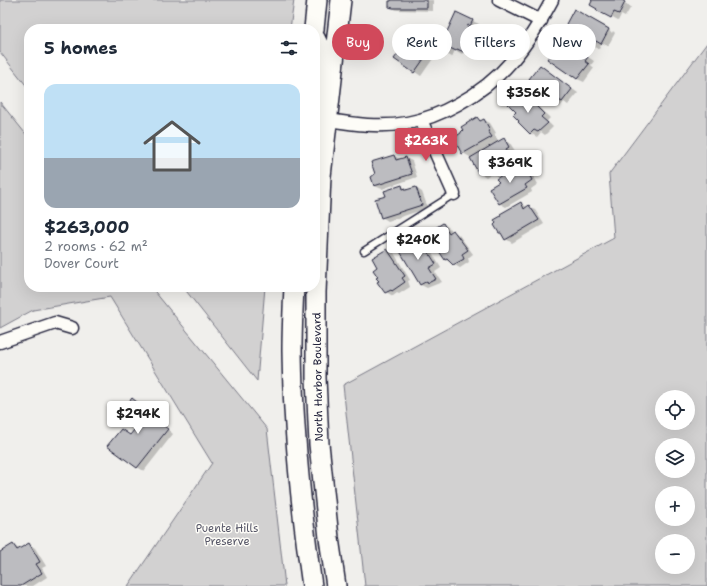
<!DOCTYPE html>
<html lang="en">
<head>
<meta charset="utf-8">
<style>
  body { margin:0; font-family:"Shantell Sans",sans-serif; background:#f6f6f7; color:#1f2937; height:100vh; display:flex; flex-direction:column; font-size:15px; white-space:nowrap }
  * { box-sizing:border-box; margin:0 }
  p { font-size:13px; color:#747a83 }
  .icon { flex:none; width:22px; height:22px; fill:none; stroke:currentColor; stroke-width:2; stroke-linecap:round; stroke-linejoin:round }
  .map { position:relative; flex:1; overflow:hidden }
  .panel { position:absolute; left:24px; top:24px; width:296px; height:268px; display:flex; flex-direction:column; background:#fff; border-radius:16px; box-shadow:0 4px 16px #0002 }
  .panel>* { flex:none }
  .hud { position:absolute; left:332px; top:24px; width:315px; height:36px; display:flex; gap:8px }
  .fabs { position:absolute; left:655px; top:390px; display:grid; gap:8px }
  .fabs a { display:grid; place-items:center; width:40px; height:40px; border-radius:50%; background:#fff; box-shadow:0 4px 16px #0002; font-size:20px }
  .price { position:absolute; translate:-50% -34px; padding:0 9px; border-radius:4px; background:#fff; color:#222; font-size:13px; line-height:26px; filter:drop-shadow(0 1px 2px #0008) }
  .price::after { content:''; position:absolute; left:50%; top:24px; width:12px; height:9px; margin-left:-6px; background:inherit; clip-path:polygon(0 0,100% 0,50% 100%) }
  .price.on { background:#d1495b; color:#fff }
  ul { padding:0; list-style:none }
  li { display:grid; align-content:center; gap:8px; height:212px; padding:0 20px }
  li+li { border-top:1px solid #e0e1e3 }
  li span { display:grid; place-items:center; height:124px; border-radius:12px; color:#555 }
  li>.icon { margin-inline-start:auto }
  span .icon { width:72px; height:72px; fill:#fffc; stroke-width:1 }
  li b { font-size:17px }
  h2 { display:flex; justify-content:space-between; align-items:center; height:48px; padding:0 20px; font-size:17px }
  .chip { padding:0 14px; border-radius:18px; background:#fff; box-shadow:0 4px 16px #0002; font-size:14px; line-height:36px }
  .chip.on { background:#d1495b; color:#fff }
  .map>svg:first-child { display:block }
  .green { fill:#d2d1d1; stroke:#7a7a86; fill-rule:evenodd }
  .shadow { fill:#0003 }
  .building { fill:#bcbcc0; stroke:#22223b }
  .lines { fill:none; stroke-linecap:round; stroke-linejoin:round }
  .lane-casing { stroke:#22223b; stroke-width:9 }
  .street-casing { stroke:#22223b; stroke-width:15 }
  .primary-casing { stroke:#22223b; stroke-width:22 }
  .lane { stroke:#fdfcf7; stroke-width:6 }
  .street { stroke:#fdfcf7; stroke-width:12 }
  .primary { stroke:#fdfcf7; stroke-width:19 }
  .labels { text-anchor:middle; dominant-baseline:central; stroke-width:3; stroke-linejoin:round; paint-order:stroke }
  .street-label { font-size:11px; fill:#22223b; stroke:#fdfcf7 }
  .park-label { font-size:11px; fill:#575768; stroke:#fdfcf7 }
</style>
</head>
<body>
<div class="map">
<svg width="707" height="586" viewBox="0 0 707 586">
  <rect width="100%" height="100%" fill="#f0efec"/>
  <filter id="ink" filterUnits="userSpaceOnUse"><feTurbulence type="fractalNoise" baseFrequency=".025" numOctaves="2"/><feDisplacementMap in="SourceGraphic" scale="8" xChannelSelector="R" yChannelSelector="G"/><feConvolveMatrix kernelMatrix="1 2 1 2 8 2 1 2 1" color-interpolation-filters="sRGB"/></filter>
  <g filter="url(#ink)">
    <g class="green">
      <path d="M0,0H294L290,29H29V89L0,52Z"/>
      <path d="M707,43V586H365L343,385L614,238L609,174ZM662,397H688V423H662ZM662,445H688V471H662ZM662,493H688V519H662ZM662,541H688V567H662Z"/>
      <path d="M0,102L29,138V287H151L267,429L285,586H128L212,463L110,297L33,310L0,328Z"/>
      <path d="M183,287H265L257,381Z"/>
    </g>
    <g class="shadow">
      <path d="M392,0H433V11L397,10L390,7Z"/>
      <path d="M593,0H624L623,2L631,7L625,17L621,15L618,21L598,10Z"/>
      <path d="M574,10L607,27L612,33L613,31L615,33L608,46L602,43L599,49L580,39Z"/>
      <path d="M456,13L479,24L477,29L475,28L473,31L480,35L471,55L464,52L462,54L455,50L452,57L439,50L421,76L396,59L413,44L426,37L441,47Z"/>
      <path d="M559,44L571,50L573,47L594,61L591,65L594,68L584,82L573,77L549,58Z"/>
      <path d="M540,66L578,93L568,105L564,102L560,107L535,90Z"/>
      <path d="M521,92L527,96L550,118L547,121L553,127L545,135L541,132L537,137L530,133L520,121L517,112Z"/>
      <path d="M477,119L482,121L484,120L490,123L496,133L494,134L499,142L504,140L510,143L515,151L512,152L517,164L516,166L532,174L538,184L531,189L532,192L506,207L499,203L500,183L504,176L503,173L497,176L492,173L486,177L480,173L470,157L463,153Z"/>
      <path d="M394,156L401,159L406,158L412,161L417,177L382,189L375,186L372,177L376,175L372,163Z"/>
      <path d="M402,186L408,190L416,188L422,192L428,208L388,221L382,217L387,196Z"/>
      <path d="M521,204L535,210L544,224L512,243L506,239L503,234L499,232Z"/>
      <path d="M443,224L449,228L452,232L453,231L459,235L473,254L468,258L469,262L460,268L446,260Z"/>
      <path d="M418,240L424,244L427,247L430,249L441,268L435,272L442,282L427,288L421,285L399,249Z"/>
      <path d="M387,250L394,253L410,280L408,281L410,287L399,294L397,293L393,296L386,292L380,282L379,277V268Z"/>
      <path d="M138,403L164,424L163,425L173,434L144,471L137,467L131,436L140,423Z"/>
      <path d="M29,544L35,548L46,566L42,568L47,577L33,586H0V553L13,545L19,549Z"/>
    </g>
    <g class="building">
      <path d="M391,0H427V8H393L389,7V1H391Z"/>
      <path d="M591,0H622L625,2L619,14L614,12L611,18L596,10L597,9L590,5L592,1Z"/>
      <path d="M574,9L609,29L601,44L596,41L593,47L572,36L573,34L565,31L567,27L566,24Z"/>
      <path d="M456,12L473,20L470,26L468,25L467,27L474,30L464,52L457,49L456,51L448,47L445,54L438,51Z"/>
      <path d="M420,32L435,43L414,73L394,59L408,40L412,43Z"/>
      <path d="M559,43L567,49L568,48L570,49L573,46L588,57L585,61L589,64L577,79L573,76V77L547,59Z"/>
      <path d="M540,65L572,89L562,102L557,99L553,104L534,91L535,89L529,85L532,81L529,79Z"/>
      <path d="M521,91L544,114L541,117L548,123L538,132L534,130L530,134L518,122L519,121L513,115L516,112L508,104Z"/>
      <path d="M477,117L480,121L484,119L490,130L488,131L492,137L462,154L455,141L456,140L455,137L461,133V132L463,130L461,127Z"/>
      <path d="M504,138L509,147L506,149L512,161L490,174L488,169L479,174L470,158Z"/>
      <path d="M394,155L396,160L406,157L412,174L374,186L371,177L375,174L371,162Z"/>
      <path d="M517,165L521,171L526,169L532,180L525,185L527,188L499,204L489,188L499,182L496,179L502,175V174Z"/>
      <path d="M402,185L403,189L406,188V190L416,187L422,205L381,218L375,199L386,196L384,191Z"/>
      <path d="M521,202L524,209L529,205L539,220L505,240L501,233H499L494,225L496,223L494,220L501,216L500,214Z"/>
      <path d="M443,223L449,233L453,230L468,250L462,254L464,259L453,265L447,259L445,260L432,241L433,240L429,232Z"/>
      <path d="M412,239L414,241L418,239L422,246L424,245L436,264L429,268L436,279L428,283L427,281L420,285L398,248Z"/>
      <path d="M387,249L405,276L402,278L405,282L392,291L391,290L385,293L377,282L379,281L376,278L378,277L373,270L377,267L372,258Z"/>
      <path d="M132,398L159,420L157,421L168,429L137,468L107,446L121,429L130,435L139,424L122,410Z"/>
      <path d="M29,543L40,562L36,564L42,573L21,586H0V552L13,544L17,550Z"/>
    </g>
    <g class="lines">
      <defs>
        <path id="lane" d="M364,251L454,194"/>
        <g id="street">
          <path d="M499,0L541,21"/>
          <path d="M328,120C354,124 380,128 407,123C424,120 442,113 458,104C503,80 528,45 552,0"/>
          <path d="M421,120L454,194"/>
          <path d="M0,342L55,323L72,328"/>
        </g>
        <g id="primary">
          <path d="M314,29L317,0"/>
          <path d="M315,38L322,52L315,99L328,120"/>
          <path d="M294,287C293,308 292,330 292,351C293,430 301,508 312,586"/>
          <path d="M336,586L329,538L319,444L316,378V292L321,176L341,0"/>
        </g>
      </defs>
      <use href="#lane" class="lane-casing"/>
      <use href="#street" class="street-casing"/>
      <use href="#primary" class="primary-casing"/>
      <use href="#lane" class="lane"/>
      <use href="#street" class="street"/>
      <use href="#primary" class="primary"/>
    </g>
  </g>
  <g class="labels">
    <g class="street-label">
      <text transform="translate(318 377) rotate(-91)">North Harbor Boulevard</text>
    </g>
    <g class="park-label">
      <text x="227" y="528">Puente Hills<tspan x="227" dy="13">Preserve</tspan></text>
    </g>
  </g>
</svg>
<div class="fabs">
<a><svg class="icon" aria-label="locate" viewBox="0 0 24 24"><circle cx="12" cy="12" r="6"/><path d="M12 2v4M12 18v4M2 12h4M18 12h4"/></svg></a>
<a><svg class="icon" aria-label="layers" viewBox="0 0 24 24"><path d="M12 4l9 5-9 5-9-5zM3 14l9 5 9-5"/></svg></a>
<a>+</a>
<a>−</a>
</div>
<b class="price" style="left:528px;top:114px">$356K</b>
<b class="price on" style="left:426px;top:162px">$263K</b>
<b class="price" style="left:510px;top:184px">$369K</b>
<b class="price" style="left:418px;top:261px">$240K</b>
<b class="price" style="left:138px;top:435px">$294K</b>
<div class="hud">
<a class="chip on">Buy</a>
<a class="chip">Rent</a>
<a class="chip">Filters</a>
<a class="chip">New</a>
</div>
<section class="panel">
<h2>5 homes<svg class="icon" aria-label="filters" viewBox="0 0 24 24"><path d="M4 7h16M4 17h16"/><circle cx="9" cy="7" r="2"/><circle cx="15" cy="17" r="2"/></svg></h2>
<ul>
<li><span style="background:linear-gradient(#bfe0f5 60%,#9aa5b1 0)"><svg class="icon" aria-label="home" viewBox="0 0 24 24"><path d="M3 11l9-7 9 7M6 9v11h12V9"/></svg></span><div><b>$263,000</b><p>2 rooms · 62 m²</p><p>Dover Court</p></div></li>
</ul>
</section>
</div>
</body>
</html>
